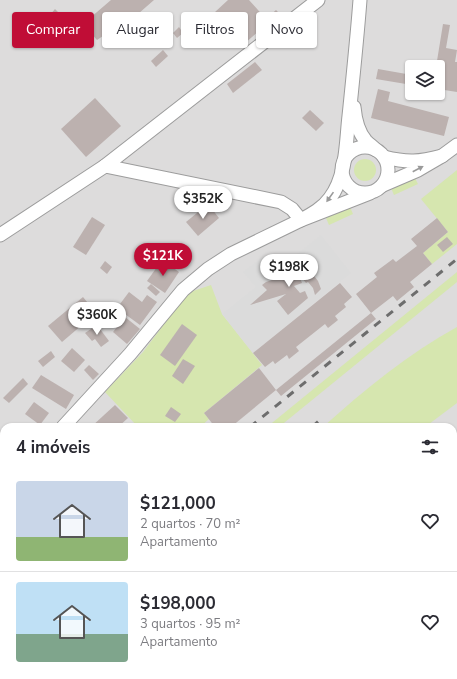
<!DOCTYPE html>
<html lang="pt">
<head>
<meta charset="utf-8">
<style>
  body { margin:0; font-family:"Nunito Sans",sans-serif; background:#f2f2f3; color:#2b2b33; height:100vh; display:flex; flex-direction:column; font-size:15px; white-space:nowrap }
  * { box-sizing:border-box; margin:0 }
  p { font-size:13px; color:#7c7c81 }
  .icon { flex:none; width:22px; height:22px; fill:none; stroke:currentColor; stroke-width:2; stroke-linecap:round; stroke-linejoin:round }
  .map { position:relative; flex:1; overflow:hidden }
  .sheet { position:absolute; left:0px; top:423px; width:457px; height:256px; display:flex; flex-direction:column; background:#fff; border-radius:12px 12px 0 0; box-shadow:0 1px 3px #0004 }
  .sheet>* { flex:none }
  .top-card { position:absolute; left:12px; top:12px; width:433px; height:36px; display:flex; gap:8px }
  .fabs { position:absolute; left:405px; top:60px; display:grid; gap:8px }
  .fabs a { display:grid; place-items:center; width:40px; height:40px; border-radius:4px; background:#fff; box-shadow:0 1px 3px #0004; font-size:20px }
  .price { position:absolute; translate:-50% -34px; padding:0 9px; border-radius:14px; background:#fff; color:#222; font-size:13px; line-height:26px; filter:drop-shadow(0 1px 2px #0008) }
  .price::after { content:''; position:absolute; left:50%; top:24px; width:12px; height:9px; margin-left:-6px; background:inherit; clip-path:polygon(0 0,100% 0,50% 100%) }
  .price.current { background:#c00d36; color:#fff }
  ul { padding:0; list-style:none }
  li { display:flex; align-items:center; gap:12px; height:100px; padding:0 16px }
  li+li { border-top:1px solid #e1e1e2 }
  li span { display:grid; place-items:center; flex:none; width:112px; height:80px; border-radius:4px; color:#555 }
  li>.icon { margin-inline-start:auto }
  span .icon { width:48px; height:48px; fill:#fffc; stroke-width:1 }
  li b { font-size:17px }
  h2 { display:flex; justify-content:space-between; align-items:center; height:48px; padding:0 16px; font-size:17px }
  .chip { padding:0 14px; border-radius:4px; background:#fff; box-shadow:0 1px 3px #0004; font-size:14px; line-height:36px }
  .chip.current { background:#c00d36; color:#fff }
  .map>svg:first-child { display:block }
  .residential { fill:#dddcdc; fill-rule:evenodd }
  .grass { fill:#d6e6af }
  .parking { fill:#dbdbdb }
  .building { fill:#bcb1af }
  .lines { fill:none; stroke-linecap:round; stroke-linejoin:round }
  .minor-casing { stroke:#9c9c9c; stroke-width:15 }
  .minor { stroke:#fff; stroke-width:13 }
  .rail { stroke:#6d6d6d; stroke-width:3; stroke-dasharray:8 8; stroke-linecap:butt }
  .oneway { fill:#9a9a9a }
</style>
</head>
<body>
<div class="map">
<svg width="457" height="679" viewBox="0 0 457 679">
  <rect width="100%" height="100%" fill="#efe9e5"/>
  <path class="residential" d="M0,0H457V679H0ZM412,67H438V93H412ZM4,427H453V675H4Z"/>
  <g class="grass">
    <circle cx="365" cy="170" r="11"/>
    <path d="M457,170V244L432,264L423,253L448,232L421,199Z"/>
    <path d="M415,178L418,184L394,195L391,188Z"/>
    <path d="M350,207L353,214L329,225L326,218Z"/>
    <path d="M457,272V282L279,427H267Z"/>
    <path d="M211,285L222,314L262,365L204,413L209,419L200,427H138L105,392L143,352L183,299L190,292Z"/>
    <path d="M457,327V403L425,427H323C364,390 408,354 457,327Z"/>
    <path d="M4,660V675H88V679H0V662Z"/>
    <path d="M108,675H156L151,679H107Z"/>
  </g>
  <path class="parking" d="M321,235L351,273L253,353L222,314L256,287L243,272L264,256L276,271Z"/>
  <g class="building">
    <path d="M111,0H154L107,41L103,36L97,40L83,24Z"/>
    <path d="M228,0H249L266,19L276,10L283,17L273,26L269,22L244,44L215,12Z"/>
    <path d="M55,9L59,13L53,20L49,16Z"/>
    <path d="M443,24L450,25L446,48L457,50L455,62H457V92L438,89V67H436Z"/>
    <path d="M179,27L183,33L177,38L173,33Z"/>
    <path d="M163,50L168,56L156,67L151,61Z"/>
    <path d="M255,62L262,70L233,93L227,84Z"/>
    <path d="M378,69L412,75V85L376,79Z"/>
    <path d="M378,89L390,92L388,101L449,117L444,136L371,118Z"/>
    <path d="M95,98L121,126L86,157L61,129Z"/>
    <path d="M310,110L324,123L316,131L302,118Z"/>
    <path d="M208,204L219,218L198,236L186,222Z"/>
    <path d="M92,217L105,225L86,255L73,247Z"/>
    <path d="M437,218L448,232L423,253L432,264L410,282L414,287L397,301L393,296L371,313L356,294L377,277L374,273L393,259L396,262L417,246L411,239Z"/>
    <path d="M447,237L453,244L443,252L437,245Z"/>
    <path d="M162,260L179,272L165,293L147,281Z"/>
    <path d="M105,261L112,267L107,274L100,268Z"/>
    <path d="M296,261L303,270L309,268L311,272L318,281L321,289L315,295L313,288L308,282L306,283L298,273L302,283L294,286L300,293L305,291L308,298L288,315L277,301L286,294L250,305L267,290L262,285L266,282L275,279Z"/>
    <path d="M340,283L352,297L344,304L346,307L335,316L338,320L328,328L325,324L296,347L299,351L289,359L287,355L275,364L273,361L265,367L253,353Z"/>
    <path d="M151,284L160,292L156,296L147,288Z"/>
    <path d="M129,292L142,302L147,295L157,302L140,325L118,309L101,324L97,319L114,304L117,308Z"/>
    <path d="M83,297L96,313L62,342L48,326Z"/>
    <path d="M371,313L376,319L281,396L276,390Z"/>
    <path d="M125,317L140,329L127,344L113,332Z"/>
    <path d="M182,324L197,335L175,366L160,355Z"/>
    <path d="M97,325L109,341L101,347L95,339L92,341L85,333Z"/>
    <path d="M72,348L85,360L74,372L61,361Z"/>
    <path d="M51,351L55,357L43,367L38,361Z"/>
    <path d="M183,359L195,366L183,384L172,376Z"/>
    <path d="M89,365L99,374L93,380L84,370Z"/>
    <path d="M259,368L276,390L231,427H215L204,413Z"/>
    <path d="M41,375L74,395L66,409L32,388Z"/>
    <path d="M23,378L28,384L9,403L3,398Z"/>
    <path d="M34,402L49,413L40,425L25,414Z"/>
    <path d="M115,405L128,418L118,427H91Z"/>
    <path d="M171,407L181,414L175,422L165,416Z"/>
    <path d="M2,565L4,567V591L0,594V567Z"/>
    <path d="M203,675H222L218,679H199Z"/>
    <path d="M248,675H267L270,679H251Z"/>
    <path d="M275,675H296L291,679H279Z"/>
  </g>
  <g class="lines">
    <defs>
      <g id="minor">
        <path d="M360,0C357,39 353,77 349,116C346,141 347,176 330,198C323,208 312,214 301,220L370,193"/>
        <path d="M354,107C355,118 358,132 366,141C369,144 373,147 376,150"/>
        <circle cx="365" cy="170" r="23"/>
        <path d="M442,156L457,145"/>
        <path d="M383,185L418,170L442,156C419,162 408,163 384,157"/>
        <path d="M0,235L105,166"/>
        <path d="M63,427L130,354L183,290L208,269L231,254L301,220L292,209L281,202L105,166L318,0"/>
        <path d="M0,484L4,481"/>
        <path d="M0,544L4,540"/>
      </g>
    </defs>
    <use href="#minor" class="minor-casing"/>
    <use href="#minor" class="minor"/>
    <g class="rail">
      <path d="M250,427L457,259"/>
      <path d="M312,427L321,419"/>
      <path d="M0,623L4,619"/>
      <path d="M39,679L44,675"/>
      <path d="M100,679L101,675"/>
    </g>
  </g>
  <defs><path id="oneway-solid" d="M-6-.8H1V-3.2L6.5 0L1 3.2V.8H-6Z"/></defs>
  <g class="oneway">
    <use href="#oneway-solid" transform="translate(418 169) rotate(-28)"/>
    <use href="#oneway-solid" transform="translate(330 197) rotate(125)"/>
  </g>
</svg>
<div class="fabs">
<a><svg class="icon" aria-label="layers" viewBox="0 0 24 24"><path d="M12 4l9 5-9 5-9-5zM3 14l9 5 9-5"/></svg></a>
</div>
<b class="price" style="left:203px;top:220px">$352K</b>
<b class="price current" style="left:163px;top:277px">$121K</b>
<b class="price" style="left:289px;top:288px">$198K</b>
<b class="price" style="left:97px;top:336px">$360K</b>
<div class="top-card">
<a class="chip current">Comprar</a>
<a class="chip">Alugar</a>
<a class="chip">Filtros</a>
<a class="chip">Novo</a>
</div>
<section class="sheet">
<h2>4 imóveis<svg class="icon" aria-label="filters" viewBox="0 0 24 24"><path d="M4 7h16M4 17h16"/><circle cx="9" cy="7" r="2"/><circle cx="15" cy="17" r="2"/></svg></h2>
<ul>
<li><span style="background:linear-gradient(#c9d6e8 70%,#8fb573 0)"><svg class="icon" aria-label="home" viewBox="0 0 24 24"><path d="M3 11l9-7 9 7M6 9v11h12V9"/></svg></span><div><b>$121,000</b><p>2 quartos · 70 m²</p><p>Apartamento</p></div><svg class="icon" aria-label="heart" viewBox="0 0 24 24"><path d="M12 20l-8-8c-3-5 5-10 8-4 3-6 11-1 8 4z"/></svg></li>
<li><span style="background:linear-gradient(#bfe0f5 65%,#7fa58c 0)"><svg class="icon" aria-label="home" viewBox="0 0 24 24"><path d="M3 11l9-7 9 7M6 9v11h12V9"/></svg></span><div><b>$198,000</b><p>3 quartos · 95 m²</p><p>Apartamento</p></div><svg class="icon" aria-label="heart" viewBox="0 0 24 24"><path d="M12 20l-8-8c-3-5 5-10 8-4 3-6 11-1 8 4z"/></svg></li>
</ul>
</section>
</div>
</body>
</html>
